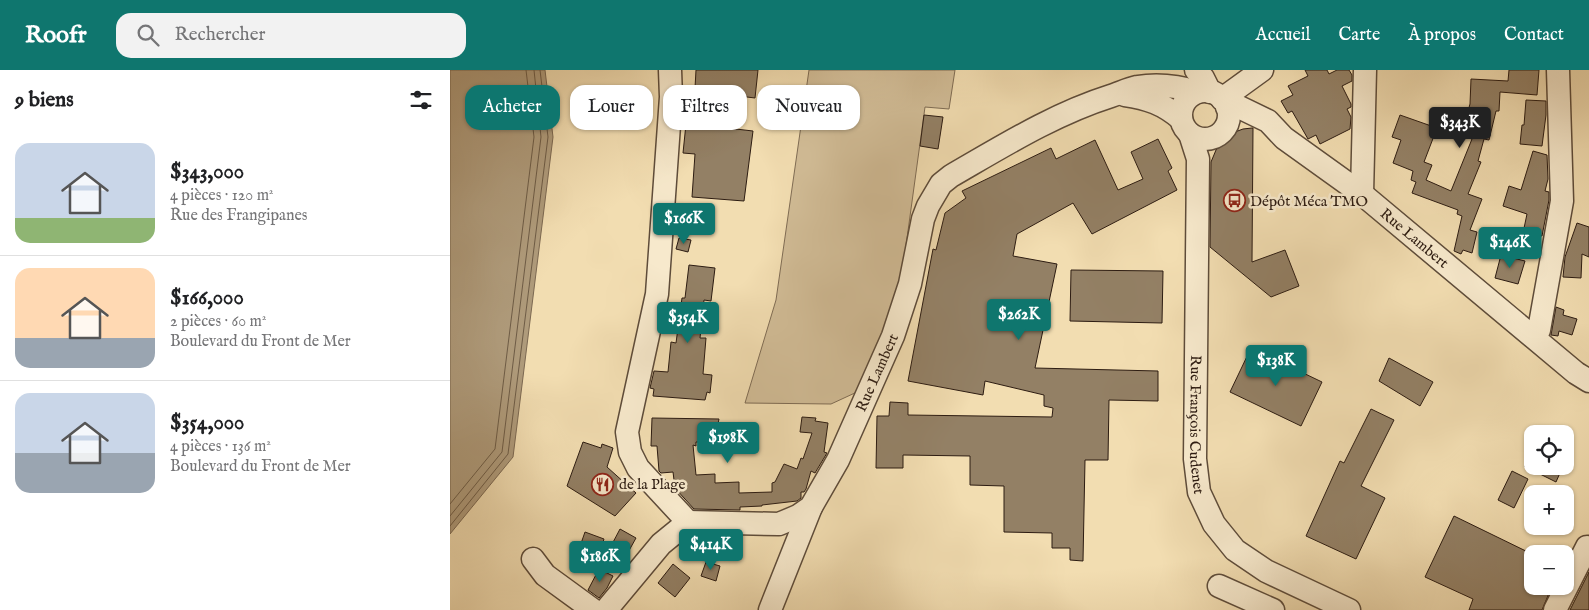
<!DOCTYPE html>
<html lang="fr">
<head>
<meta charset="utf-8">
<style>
  body { margin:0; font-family:"IM FELL English",serif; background:#f2f2f2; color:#202124; height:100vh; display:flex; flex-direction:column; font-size:19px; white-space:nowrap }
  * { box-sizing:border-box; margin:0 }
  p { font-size:16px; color:#757577 }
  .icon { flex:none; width:28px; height:28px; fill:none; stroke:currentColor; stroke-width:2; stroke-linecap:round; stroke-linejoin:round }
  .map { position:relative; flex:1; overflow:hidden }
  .side { display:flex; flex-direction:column; background:#fff; width:450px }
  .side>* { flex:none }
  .top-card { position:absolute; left:15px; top:15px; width:475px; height:45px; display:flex; gap:10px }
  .tools { position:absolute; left:1074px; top:355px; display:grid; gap:10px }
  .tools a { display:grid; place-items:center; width:50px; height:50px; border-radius:10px; background:#fff; box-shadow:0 1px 4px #0004; font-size:25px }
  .price { position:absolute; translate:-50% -42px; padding:0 11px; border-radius:5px; background:#0f766e; color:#fff; font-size:16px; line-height:32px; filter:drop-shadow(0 1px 2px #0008) }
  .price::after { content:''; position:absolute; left:50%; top:30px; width:15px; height:11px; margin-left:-8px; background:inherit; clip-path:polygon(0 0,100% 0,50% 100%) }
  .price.on { background:#222; color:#fff }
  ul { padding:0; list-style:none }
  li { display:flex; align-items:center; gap:15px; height:125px; padding:0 15px }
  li+li { border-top:1px solid #e0e0e0 }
  li span { display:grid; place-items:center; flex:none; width:140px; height:100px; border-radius:15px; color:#555 }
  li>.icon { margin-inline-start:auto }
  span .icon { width:60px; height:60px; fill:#fffc; stroke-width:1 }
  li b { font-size:21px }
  h2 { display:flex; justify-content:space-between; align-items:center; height:60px; padding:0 15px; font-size:21px }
  .tag { padding:0 18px; border-radius:15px; background:#fff; box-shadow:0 1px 4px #0004; font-size:18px; line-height:45px }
  .tag.on { background:#0f766e; color:#fff }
  header { display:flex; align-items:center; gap:30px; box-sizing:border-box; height:70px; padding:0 25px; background:#0f766e; color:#fff }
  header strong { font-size:24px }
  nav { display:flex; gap:28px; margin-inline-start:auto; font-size:18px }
  .search { width:350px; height:45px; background:#f2f2f2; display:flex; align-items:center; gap:12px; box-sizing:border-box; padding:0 18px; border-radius:15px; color:#757577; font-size:19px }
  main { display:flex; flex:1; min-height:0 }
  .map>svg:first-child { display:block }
  .green { fill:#d1bc96; stroke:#7f6c54 }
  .water { fill:#af9b7b; stroke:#7b6851 }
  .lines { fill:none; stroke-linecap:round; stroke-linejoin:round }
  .shore { stroke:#6e5c46; stroke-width:1 }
  .building { fill:#938065; stroke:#2d1c12 }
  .minor-casing { stroke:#5e4c3a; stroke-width:25 }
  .minor { stroke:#f7e9cc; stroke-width:22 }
  .labels { text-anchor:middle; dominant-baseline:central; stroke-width:5; stroke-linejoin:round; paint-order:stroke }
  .poi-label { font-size:15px; fill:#2d1c12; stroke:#f7e9cc; text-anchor:start }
  .street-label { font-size:15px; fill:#2d1c12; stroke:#f7e9cc }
</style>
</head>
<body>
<header>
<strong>Roofr</strong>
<div class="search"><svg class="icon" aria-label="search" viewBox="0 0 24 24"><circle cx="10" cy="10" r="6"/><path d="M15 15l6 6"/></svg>Rechercher</div>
<nav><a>Accueil</a><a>Carte</a><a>À propos</a><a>Contact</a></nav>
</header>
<main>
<section class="side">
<h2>9 biens<svg class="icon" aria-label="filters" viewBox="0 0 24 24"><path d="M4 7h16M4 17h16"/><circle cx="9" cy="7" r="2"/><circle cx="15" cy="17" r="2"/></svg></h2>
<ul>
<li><span style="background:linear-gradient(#c9d6e8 75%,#8fb573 0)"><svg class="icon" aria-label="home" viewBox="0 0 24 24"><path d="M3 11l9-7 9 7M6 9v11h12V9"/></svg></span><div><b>$343,000</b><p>4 pièces · 120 m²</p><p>Rue des Frangipanes</p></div></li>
<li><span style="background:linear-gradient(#ffd9b3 70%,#9aa5b1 0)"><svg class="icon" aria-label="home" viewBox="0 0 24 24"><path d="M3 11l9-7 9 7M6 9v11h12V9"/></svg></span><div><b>$166,000</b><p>2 pièces · 60 m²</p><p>Boulevard du Front de Mer</p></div></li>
<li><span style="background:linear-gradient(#c9d6e8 60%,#9aa5b1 0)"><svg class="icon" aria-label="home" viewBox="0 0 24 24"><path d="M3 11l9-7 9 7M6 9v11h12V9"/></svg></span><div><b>$354,000</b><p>4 pièces · 136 m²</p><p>Boulevard du Front de Mer</p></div></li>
</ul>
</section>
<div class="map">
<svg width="1139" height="540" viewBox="0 0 1139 540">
  <rect width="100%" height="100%" fill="#f2ddb1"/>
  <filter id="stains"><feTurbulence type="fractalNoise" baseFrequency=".004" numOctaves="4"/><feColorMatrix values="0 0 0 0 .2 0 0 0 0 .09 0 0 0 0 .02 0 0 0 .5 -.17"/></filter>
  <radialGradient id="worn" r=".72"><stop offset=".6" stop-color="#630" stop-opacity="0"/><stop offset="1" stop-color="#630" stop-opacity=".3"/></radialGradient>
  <path class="green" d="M359,0H505L499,39L475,37L447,241L407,322L381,334L295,333L326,230Z"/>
  <path class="water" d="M0,0H95L103,67L63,387L0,464Z"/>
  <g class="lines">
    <g class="shore">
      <path d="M0,434L45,379L84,67L76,0"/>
      <path d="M0,446L52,382L91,67L84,0"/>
      <path d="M0,456L58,384L98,67L90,0"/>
    </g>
  </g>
  <g class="building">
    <path d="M246,0H308L305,28L281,25L277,58L303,61L294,131L242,127L245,84L233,83L236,54L243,55L250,19L245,18Z"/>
    <path d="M855,0H877L879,4L887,0H899L902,5V11L892,16L901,34V37L897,39L901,47L900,59L870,74L866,65L858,69L842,41L838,43L831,31L843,25L838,16L858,6Z"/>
    <path d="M1059,0H1089L1087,25L1050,22L1049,41H1046L1039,70L1034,69L1028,91L1031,92L1018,124L1032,129L1020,160L1027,162L1022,183L1013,180L1011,184L1004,181L1012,146L1007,144L1008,140L962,123L966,112L961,110L963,101L943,93L951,70L942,67L950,45L987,58L974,92L982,95L976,110L1001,121L1022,69L1011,66L1020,34L1021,9L1058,11Z"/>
    <path d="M1076,30L1096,31V45L1092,76L1070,74L1072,55H1074Z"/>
    <path d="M474,45L493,47L488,79L470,76Z"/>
    <path d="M802,58H803L802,192L835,180L849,216L821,227L760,177L761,92L766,80L777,65L793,59Z"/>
    <path d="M708,69L722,98L718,101L727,120L642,164L623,133L567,164L563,186L607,194L585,298L708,301V331L659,330L658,390H635L633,491L620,490V478H602V463L554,462V416L520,415V386L453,385V398H426L427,346H439L440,332L458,333V345L602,347L603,338L594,336V325L535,311L533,325L458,311L483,179L486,180L495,143L516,128L512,121L601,78L606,89L645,70L668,120L693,109L681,82Z"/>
    <path d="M1083,81L1097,85L1098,109L1095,121L1099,122V130L1092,166L1073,163L1077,144L1053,136L1059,116L1071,120Z"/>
    <path d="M1127,153L1139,157V187L1132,184L1131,208L1113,207L1115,187Z"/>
    <path d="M229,168L241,170L238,182L226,179Z"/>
    <path d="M1051,185L1075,191L1068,214L1045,208Z"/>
    <path d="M239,195L265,198L261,231L254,230L250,268H256L253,304L262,305L260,323L257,322L255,330L203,326L204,319L200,318L204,301L218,302L221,272L226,273L232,228H235Z"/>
    <path d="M621,200L713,201L712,253L620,251Z"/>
    <path d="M1106,237L1114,240L1113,245L1127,249L1122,265L1109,261L1108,266L1101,265Z"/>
    <path d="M801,278L872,312L851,356L780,322Z"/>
    <path d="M939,288L983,312L970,336L929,311Z"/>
    <path d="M921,339L944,350L911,416L935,428L906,489L856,466L890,391L894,393Z"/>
    <path d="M352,347L366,348L365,351L378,353L374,382L377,383L365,403L361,401L356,419L354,422H351V428L347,431L312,435V436L290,437V440L244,439L225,418L223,402L211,403L209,401L207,376H201L202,348L269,349L267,358L300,371L246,372V376L243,375L246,405L265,404V413L289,412V423L322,422V413L325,412L334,394L347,399L351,388L353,389L362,363L350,362Z"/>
    <path d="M133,372L151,378L152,374L163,378L157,397L186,423L165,446L117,416Z"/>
    <path d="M1074,396H1113L1106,412Z"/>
    <path d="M1062,401L1078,409L1064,438L1048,430Z"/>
    <path d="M1004,446L1082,484V516H1102L1092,540H1019L1023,529L975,507Z"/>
    <path d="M170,459L186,468L176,486L160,478Z"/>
    <path d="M135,462L154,469L147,490L128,482Z"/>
    <path d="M256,492L270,496L266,511L251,506Z"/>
    <path d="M223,494L240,508L225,527L208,513Z"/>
    <path d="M149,499L163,506L157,518L149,528L138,520Z"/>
    <path d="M1139,502V540H1120Z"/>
  </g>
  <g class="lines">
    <defs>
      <g id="minor">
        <path d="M220,0L221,27L207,224L177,362L180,382L188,398L238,452"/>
        <path d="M746,0L753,8L760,22"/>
        <circle cx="755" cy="45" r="24"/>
        <path d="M675,25C697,28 714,34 731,49"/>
        <path d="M772,29L812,0"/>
        <path id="s1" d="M777,37H789L818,51L834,68L912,124L1126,303L1139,311"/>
        <path id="s2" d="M740,64L748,89L745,389L749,422L764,454L785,480L816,501L899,540"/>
        <path d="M912,124L915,0"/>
        <path d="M1084,267L1089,260L1112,131L1108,0"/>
        <path d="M83,489L95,505L143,540"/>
        <path d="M769,516L823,540"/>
        <path id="s3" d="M156,540L211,474L238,452L329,454L348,446L361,437L388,390L443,266L460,214L473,149L478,136L491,114L501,106C553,76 604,44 661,26C670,23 678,19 687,17C706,14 728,16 747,22"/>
        <path d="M320,540L361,437"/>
        <path d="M1105,540L1137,477"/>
      </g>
    </defs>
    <use href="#minor" class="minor-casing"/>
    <use href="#minor" class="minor"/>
  </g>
  <defs>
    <symbol id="bus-ring" viewBox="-11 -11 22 22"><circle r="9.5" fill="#f7e9cc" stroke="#8f2418" stroke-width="1.5"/><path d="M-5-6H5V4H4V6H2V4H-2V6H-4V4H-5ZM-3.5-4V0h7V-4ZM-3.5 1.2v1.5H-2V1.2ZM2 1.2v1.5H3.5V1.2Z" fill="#8f2418"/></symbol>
    <symbol id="restaurant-ring" viewBox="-11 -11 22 22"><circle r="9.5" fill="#f7e9cc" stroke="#8f2418" stroke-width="1.5"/><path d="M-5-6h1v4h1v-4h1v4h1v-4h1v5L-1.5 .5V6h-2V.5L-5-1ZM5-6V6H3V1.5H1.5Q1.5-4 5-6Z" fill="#8f2418"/></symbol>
  </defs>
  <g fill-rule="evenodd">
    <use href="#bus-ring" x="772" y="118" width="25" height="25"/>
    <use href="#restaurant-ring" x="140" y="402" width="25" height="25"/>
  </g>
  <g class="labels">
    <g class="poi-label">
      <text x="800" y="131">Dépôt Méca TMO</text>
      <text x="169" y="414">de la Plage</text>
    </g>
    <g class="street-label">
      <text stroke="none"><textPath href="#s1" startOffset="232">Rue Lambert</textPath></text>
      <text stroke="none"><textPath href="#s3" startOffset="398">Rue Lambert</textPath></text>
      <text stroke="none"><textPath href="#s2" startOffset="292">Rue François Cudenet</textPath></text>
    </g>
  </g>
  <rect width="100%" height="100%" filter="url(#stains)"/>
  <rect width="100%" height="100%" fill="url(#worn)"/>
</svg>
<div class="tools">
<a><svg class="icon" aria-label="locate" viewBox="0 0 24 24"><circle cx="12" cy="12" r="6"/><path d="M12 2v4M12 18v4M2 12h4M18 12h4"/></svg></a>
<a>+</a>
<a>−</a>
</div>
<b class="price on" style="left:1010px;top:79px">$343K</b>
<b class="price" style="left:234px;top:175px">$166K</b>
<b class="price" style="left:1060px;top:199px">$146K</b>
<b class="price" style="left:569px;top:271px">$262K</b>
<b class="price" style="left:238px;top:274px">$354K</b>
<b class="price" style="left:826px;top:317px">$138K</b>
<b class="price" style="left:278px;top:394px">$198K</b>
<b class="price" style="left:261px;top:501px">$414K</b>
<b class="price" style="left:150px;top:513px">$186K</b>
<div class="top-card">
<a class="tag on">Acheter</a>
<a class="tag">Louer</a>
<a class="tag">Filtres</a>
<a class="tag">Nouveau</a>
</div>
</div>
</main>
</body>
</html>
